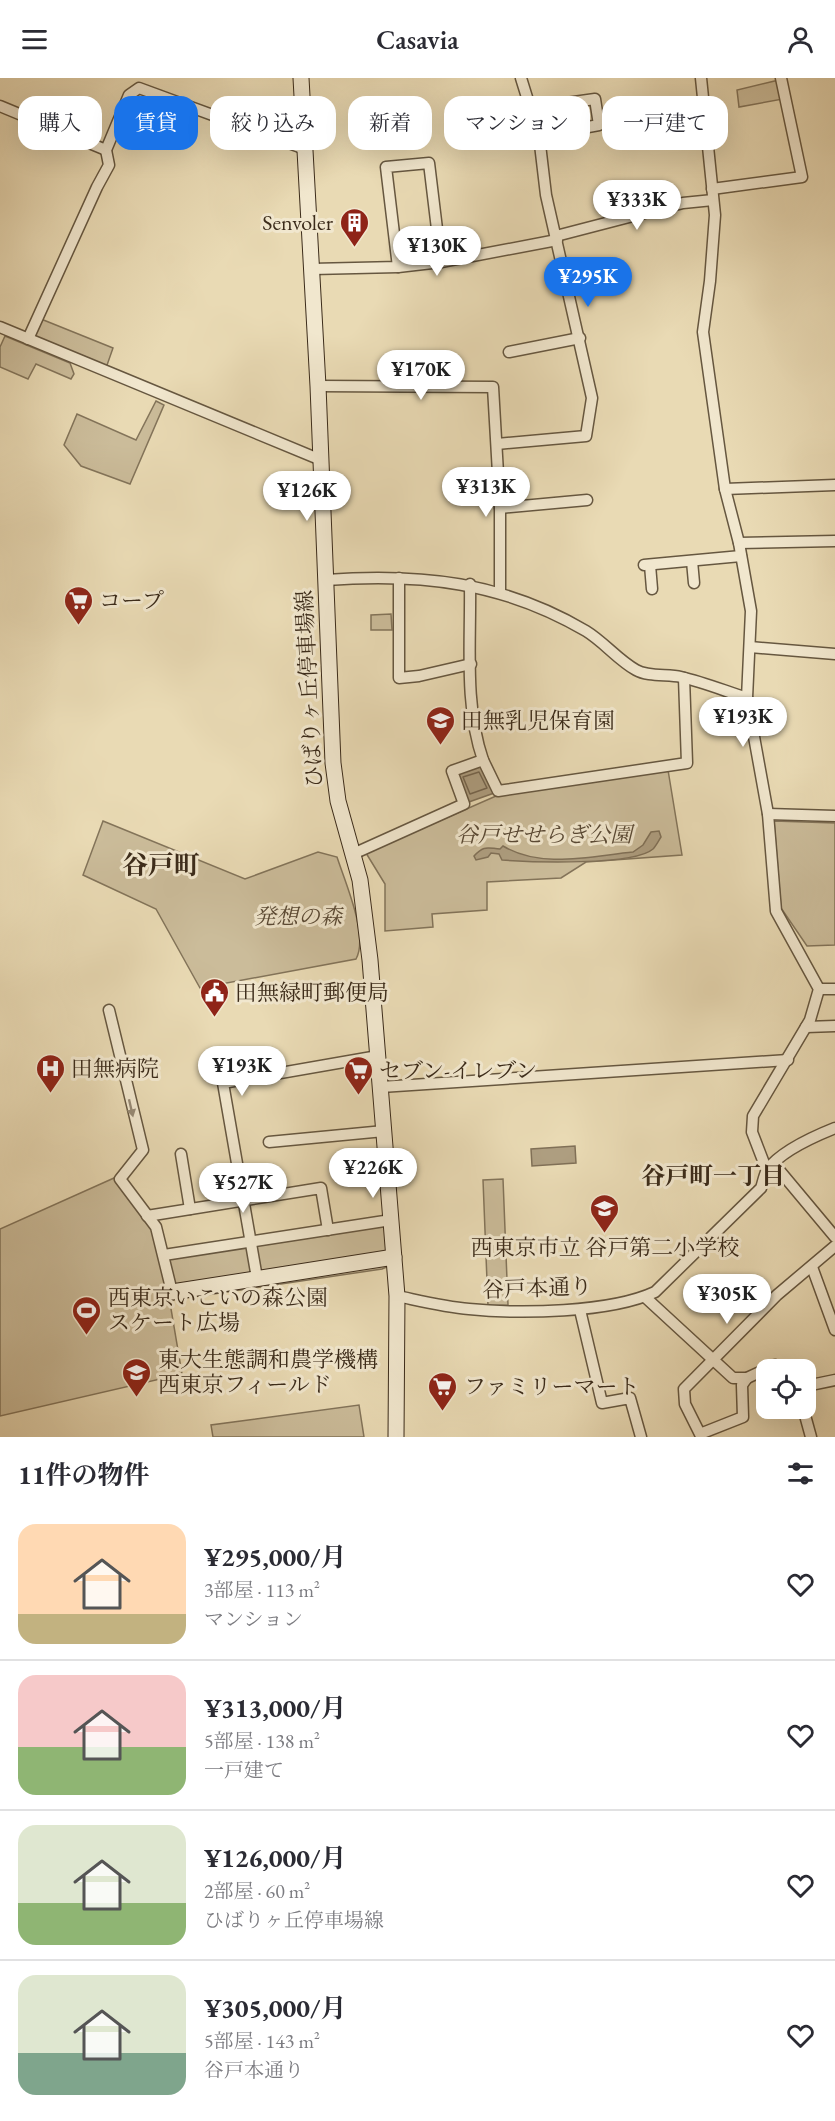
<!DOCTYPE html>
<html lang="ja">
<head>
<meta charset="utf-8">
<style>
  body { margin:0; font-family:"EB Garamond","Noto Serif JP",serif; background:#f2f2f3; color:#2b2b33; height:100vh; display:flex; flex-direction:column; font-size:22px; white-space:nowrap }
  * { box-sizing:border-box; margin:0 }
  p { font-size:20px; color:#7c7c81 }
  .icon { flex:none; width:33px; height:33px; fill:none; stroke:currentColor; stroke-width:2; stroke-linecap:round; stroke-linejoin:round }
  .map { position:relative; height:1359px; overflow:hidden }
  .drawer { display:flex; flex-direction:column; background:#fff; flex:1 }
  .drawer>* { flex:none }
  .hud { position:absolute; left:18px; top:18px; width:800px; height:54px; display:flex; gap:12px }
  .tools { position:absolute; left:756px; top:1281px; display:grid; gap:12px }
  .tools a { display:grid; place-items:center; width:60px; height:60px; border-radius:12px; background:#fff; box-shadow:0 6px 24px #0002; font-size:30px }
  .price { position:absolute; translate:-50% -51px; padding:0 14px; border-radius:21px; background:#fff; color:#222; font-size:20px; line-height:39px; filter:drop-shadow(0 2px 3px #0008) }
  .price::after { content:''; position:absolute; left:50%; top:36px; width:18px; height:14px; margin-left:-9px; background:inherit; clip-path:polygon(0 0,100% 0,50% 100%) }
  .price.current { background:#1a73e8; color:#fff }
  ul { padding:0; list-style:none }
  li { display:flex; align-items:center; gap:18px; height:150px; padding:0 18px }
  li+li { border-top:2px solid #e1e1e2 }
  li span { display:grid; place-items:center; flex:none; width:168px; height:120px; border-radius:18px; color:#555 }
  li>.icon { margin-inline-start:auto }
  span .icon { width:72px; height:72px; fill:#fffc; stroke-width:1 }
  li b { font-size:26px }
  h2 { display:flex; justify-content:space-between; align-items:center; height:72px; padding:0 18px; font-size:26px }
  .chip { padding:0 21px; border-radius:18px; background:#fff; box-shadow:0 6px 24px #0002; font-size:21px; line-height:54px }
  .chip.current { background:#1a73e8; color:#fff }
  header { display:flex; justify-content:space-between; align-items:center; height:78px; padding:0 18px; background:#fff; font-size:27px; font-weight:600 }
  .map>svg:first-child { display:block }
  .green { fill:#cbbc9a; stroke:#83745a; stroke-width:1.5 }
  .water { fill:#ae9e80; stroke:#807057; stroke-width:1.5 }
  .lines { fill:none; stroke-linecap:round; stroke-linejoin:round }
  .shore { stroke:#74644d; stroke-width:1.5 }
  .street-casing { stroke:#665740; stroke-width:13 }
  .secondary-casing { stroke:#3b2b1a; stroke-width:17 }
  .street { stroke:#f1e7ce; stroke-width:10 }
  .secondary { stroke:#f1e7ce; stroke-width:15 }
  .oneway { fill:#968974 }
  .labels { text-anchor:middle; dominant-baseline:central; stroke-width:6; stroke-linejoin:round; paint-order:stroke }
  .poi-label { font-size:22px; fill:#3b2b1a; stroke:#f1e7ce; text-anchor:start }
  .street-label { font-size:22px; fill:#3b2b1a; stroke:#f1e7ce }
  .park-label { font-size:22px; font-style:italic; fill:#584834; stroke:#f1e7ce }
  .neighbourhood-label { font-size:24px; font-weight:bold; fill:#3b2b1a; stroke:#f1e7ce }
  .quarter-label { font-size:26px; font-weight:bold; fill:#3b2b1a; stroke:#f1e7ce }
</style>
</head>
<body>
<header><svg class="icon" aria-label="menu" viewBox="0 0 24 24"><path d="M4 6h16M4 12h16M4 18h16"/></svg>Casavia<svg class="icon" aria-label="person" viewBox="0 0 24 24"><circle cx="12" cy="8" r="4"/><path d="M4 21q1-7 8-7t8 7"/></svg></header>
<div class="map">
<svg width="835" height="1359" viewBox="0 0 835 1359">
  <rect width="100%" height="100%" fill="#e9dab4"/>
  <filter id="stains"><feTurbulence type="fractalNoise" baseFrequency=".00333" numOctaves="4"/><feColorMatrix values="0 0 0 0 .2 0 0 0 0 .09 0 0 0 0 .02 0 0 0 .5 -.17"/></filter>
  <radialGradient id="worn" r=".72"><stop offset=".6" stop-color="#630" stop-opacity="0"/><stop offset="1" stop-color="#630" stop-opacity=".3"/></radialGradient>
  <g class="green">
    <path d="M779,2L783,21L739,29L737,12Z"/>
    <path d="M41,241L113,270L106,290L33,259Z"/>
    <path d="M5,258L70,285L74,296L71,301L36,286L28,301L0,289V269Z"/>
    <path d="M156,323L164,327L130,406L81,388L64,367L77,336L136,362Z"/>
    <path d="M391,536L392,552H371V537Z"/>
    <path d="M668,692L682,777L586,784L561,800L487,804V832L432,836L433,849L385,853V806L366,775L496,718Z"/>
    <path d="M103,743L245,801L318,774L337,779C345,804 369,858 356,881L200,910L156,831L83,797Z"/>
    <path d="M774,743L835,745V867L807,868L781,830Z"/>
    <path d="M114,1100L153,1151L169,1219L182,1296L0,1338V1151Z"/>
    <path d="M503,1101L508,1227L488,1228L483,1102Z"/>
    <path d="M391,1142L394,1186L382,1191L173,1222L164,1177Z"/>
    <path d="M359,1327L364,1359H213L211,1347Z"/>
  </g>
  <g class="water">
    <path d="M481,685L497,714L466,725L454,695Z"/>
    <path d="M659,753L661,759C659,762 656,768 653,771C634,788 530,784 502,782L499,776L491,775L488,779L476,782L474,778C484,767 487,770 500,771L503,768C541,791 591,778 633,774L643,767L651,754Z"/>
    <path d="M575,1068L576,1085L532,1088L531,1071Z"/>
  </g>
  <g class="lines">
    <path class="shore" d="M479,694L487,710L470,716L463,699Z"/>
    <defs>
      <g id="street">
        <path d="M701,0L715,137L710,203L703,254L725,411L739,465L751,533L747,620L768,736L776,833L819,911L810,942L753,1038L752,1054L767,1093"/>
        <path d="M0,28L106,72"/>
        <path d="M531,30L595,21L599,47L539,58"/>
        <path d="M712,111L802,99L781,0"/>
        <path d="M556,158L683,125L713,122"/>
        <path d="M398,189L386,89L429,85L441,184"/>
        <path d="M312,191L398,189L441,184L557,162"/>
        <path d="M0,249L321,382"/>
        <path d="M28,261L97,109L109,87L106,72L129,17L139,10L305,71"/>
        <path d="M509,274L580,260"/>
        <path d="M318,308L493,309L500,430V514"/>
        <path d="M497,366L586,358L592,320L546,117L539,58L521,0"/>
        <path d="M725,411L835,407"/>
        <path d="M500,430L587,422"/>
        <path d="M739,465L835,463"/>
        <path d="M692,483L694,505"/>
        <path d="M644,487L741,478"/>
        <path d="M650,487L652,511"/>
        <path d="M399,500V600L419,598L471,586"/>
        <path d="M326,502C420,495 503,504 586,553C604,564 618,582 636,592C648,599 668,596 681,599C703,604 725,613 747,620"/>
        <path d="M750,569L835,576"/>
        <path d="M483,682L498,713L687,685L684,600"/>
        <path d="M768,736L835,738"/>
        <path d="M353,776L464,726L452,693L483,682C464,627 471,564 470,506"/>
        <path d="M819,911H835"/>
        <path d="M109,932L143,1072L120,1101L156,1149L172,1214"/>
        <path d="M806,949L835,948"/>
        <path d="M381,1009L788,982"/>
        <path d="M269,1064L384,1053"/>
        <path d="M181,1076L190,1131"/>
        <path d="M774,1086L835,1159"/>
        <path d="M147,1138L321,1110L328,1152"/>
        <path d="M164,1177L391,1142"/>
        <path d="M812,1189L835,1252"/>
        <path d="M257,1200L223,1005L378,978"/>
        <path d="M397,1218C421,1223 445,1229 469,1231C519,1236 610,1235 655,1214L761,1110C763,1105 764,1097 767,1092C780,1074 815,1058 835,1050"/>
        <path d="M645,1219L733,1300H747L775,1287L783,1292"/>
        <path d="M580,1232L602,1325L630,1320L641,1359"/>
        <path d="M747,1300L742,1307L743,1339L700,1356L685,1326L684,1311L777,1217L835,1168"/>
        <path d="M806,1308L835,1302"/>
        <path d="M803,1330L811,1359"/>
      </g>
      <g id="secondary">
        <path d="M301,0L318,308L333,685L338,723L360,802L370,882L397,1218L396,1359"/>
        <path d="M172,1214L394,1179"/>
      </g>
    </defs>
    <use href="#street" class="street-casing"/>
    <use href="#secondary" class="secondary-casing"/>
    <use href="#street" class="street"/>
    <use href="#secondary" class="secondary"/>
  </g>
  <defs><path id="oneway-solid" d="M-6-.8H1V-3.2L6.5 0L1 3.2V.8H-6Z" transform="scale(1.5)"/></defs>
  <use class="oneway" href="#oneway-solid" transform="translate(131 1030) rotate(77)"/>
  <defs>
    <symbol id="building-pin" viewBox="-11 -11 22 30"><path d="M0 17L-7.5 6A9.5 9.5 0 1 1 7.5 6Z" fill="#8f2418" stroke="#f1e7ce"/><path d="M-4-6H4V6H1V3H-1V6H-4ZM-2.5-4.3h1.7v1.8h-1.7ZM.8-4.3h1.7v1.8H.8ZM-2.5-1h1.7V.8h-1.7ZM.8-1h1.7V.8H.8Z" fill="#fff"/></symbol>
    <symbol id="supermarket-pin" viewBox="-11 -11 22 30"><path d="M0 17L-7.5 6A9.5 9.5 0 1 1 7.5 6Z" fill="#8f2418" stroke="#f1e7ce"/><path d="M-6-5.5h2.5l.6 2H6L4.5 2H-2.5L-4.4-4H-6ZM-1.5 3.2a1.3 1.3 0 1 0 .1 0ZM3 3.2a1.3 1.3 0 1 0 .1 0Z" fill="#fff"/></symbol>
    <symbol id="school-pin" viewBox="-11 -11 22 30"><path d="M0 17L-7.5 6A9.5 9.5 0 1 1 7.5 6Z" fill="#8f2418" stroke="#f1e7ce"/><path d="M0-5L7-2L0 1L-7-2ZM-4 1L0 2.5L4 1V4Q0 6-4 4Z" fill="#fff"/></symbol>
    <symbol id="civic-pin" viewBox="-11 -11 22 30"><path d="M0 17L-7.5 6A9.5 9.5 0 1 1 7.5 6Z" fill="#8f2418" stroke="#f1e7ce"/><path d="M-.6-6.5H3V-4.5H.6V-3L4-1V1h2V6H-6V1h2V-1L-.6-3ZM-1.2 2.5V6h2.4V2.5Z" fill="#fff"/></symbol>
    <symbol id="hospital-pin" viewBox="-11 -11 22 30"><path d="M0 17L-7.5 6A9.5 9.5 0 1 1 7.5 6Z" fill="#8f2418" stroke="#f1e7ce"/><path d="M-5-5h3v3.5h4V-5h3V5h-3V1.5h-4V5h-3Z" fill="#fff"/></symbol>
    <symbol id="stadium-pin" viewBox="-11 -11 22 30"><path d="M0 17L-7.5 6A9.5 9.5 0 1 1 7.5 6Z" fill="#8f2418" stroke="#f1e7ce"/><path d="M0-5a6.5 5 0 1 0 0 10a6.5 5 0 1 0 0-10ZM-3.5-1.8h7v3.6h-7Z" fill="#fff"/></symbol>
    <symbol id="university-pin" viewBox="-11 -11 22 30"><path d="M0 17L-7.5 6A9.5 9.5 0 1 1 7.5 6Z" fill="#8f2418" stroke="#f1e7ce"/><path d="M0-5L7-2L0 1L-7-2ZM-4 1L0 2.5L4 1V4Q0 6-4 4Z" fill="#fff"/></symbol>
  </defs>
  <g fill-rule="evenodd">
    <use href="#building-pin" x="338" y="128" width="33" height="45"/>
    <use href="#supermarket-pin" x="62" y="506" width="33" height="45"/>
    <use href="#school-pin" x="424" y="626" width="33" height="45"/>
    <use href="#civic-pin" x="198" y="898" width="33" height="45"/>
    <use href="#hospital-pin" x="34" y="974" width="33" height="45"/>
    <use href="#supermarket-pin" x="342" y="976" width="33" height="45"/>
    <use href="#school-pin" x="588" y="1114" width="33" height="45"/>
    <use href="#stadium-pin" x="70" y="1216" width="33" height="45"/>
    <use href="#university-pin" x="120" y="1278" width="33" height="45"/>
    <use href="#supermarket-pin" x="426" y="1292" width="33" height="45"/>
  </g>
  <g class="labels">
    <g class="poi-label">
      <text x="333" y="144" text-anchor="end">Senvoler</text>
      <text x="99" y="522">コープ</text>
      <text x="461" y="642">田無乳児保育園</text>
      <text x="235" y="914">田無緑町郵便局</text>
      <text x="71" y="990">田無病院</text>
      <text x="379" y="992">セブン-イレブン</text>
      <text x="605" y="1169" text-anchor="middle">西東京市立 谷戸第二小学校</text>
      <text x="108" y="1219">西東京いこいの森公園<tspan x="108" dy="25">スケート広場</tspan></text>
      <text x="158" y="1281">東大生態調和農学機構<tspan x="158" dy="25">西東京フィールド</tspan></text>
      <text x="464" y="1308">ファミリーマート</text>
    </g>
    <g class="street-label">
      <text transform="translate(309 611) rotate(-93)">ひばりヶ丘停車場線</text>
      <text transform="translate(537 1210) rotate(-2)">谷戸本通り</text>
    </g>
    <g class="park-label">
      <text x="544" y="756">谷戸せせらぎ公園</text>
      <text x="298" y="838">発想の森</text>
    </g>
    <g class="neighbourhood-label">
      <text x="713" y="1097">谷戸町一丁目</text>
    </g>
    <g class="quarter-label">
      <text x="161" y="787">谷戸町</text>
    </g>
  </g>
  <rect width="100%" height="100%" filter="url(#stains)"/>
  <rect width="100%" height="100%" fill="url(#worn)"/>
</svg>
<div class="tools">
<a><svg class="icon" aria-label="locate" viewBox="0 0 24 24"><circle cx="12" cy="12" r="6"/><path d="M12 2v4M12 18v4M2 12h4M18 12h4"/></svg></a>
</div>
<b class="price" style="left:637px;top:153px">¥333K</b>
<b class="price" style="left:437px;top:199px">¥130K</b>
<b class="price current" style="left:588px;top:230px">¥295K</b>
<b class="price" style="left:421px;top:323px">¥170K</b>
<b class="price" style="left:486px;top:440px">¥313K</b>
<b class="price" style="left:307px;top:444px">¥126K</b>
<b class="price" style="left:743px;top:670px">¥193K</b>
<b class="price" style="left:242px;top:1019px">¥193K</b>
<b class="price" style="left:373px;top:1121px">¥226K</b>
<b class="price" style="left:243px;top:1136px">¥527K</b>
<b class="price" style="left:727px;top:1247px">¥305K</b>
<div class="hud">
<a class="chip">購入</a>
<a class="chip current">賃貸</a>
<a class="chip">絞り込み</a>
<a class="chip">新着</a>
<a class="chip">マンション</a>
<a class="chip">一戸建て</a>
</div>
</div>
<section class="drawer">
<h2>11件の物件<svg class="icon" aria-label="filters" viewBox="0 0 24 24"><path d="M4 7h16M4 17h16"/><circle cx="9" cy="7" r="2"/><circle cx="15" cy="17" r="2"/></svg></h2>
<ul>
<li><span style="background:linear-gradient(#ffd9b3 75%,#c2b280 0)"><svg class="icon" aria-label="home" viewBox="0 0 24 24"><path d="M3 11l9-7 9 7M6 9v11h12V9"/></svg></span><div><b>¥295,000/月</b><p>3部屋 · 113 m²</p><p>マンション</p></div><svg class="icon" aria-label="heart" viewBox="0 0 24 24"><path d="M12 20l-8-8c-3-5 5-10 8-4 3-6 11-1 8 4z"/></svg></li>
<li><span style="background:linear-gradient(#f6c9c9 60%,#8fb573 0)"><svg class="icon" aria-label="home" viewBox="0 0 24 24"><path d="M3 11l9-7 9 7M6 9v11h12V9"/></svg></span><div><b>¥313,000/月</b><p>5部屋 · 138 m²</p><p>一戸建て</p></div><svg class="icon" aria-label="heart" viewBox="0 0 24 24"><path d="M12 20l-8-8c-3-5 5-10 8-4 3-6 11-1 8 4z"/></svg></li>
<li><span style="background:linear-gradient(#dfe7d0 65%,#8fb573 0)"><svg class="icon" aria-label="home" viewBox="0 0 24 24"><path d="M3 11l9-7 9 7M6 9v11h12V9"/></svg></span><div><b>¥126,000/月</b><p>2部屋 · 60 m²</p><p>ひばりヶ丘停車場線</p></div><svg class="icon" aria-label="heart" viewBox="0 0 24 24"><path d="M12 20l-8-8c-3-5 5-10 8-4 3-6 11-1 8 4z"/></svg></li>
<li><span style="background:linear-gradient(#dfe7d0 65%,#7fa58c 0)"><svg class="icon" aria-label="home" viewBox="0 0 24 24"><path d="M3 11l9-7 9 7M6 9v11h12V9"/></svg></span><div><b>¥305,000/月</b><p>5部屋 · 143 m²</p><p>谷戸本通り</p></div><svg class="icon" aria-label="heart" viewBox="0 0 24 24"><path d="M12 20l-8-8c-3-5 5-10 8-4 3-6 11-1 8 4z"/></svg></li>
</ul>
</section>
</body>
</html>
